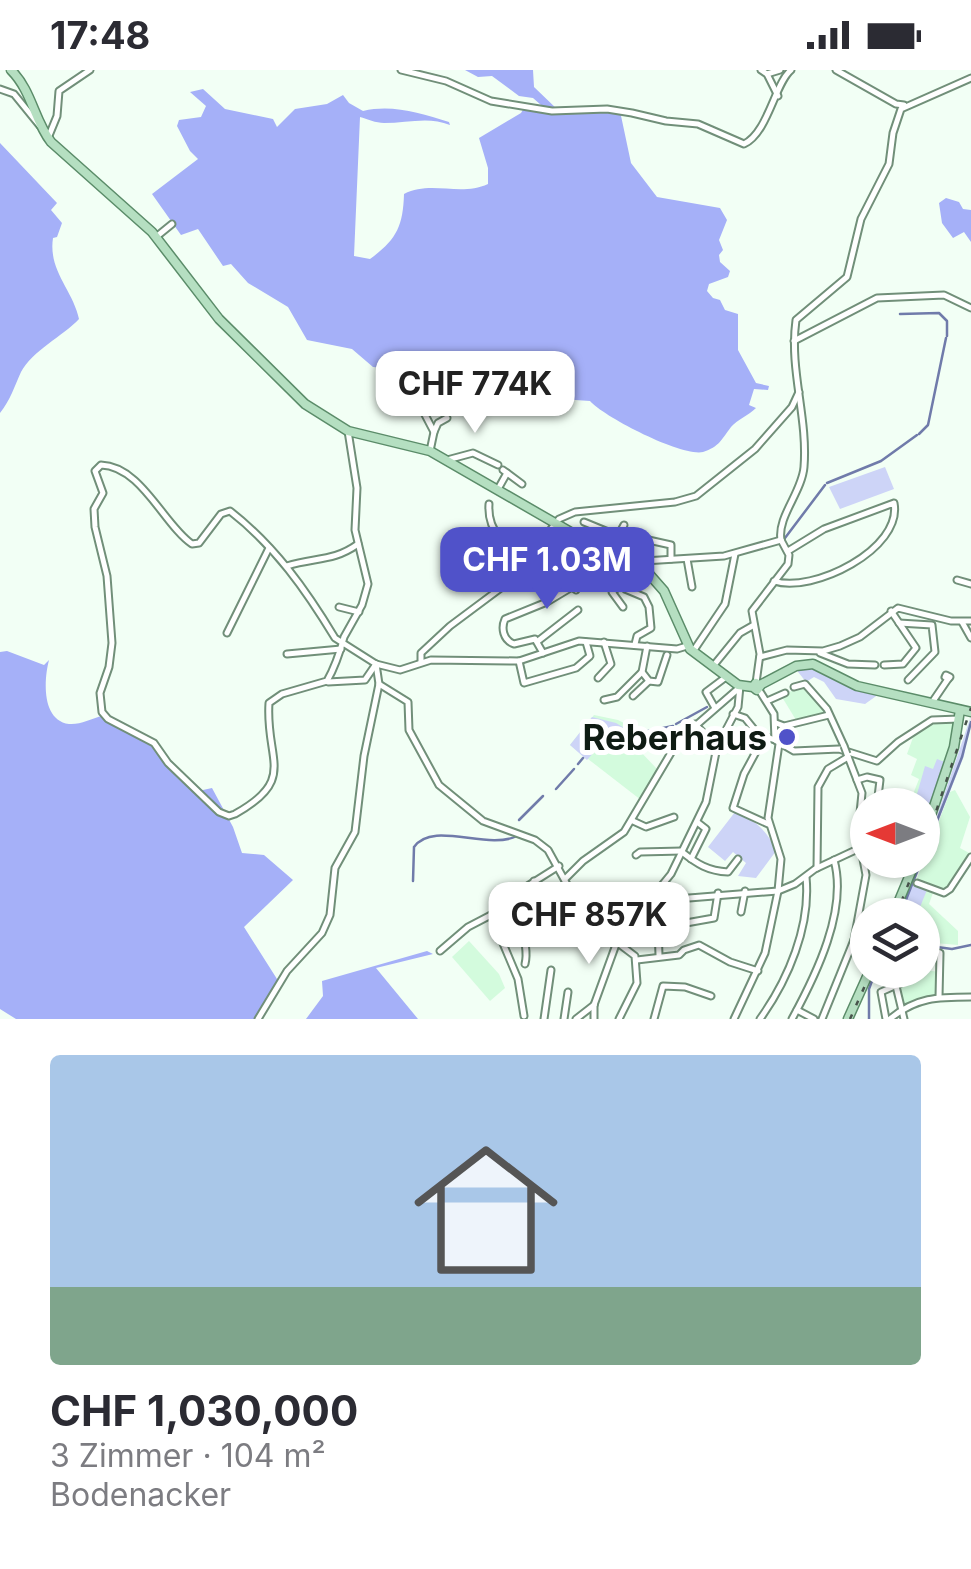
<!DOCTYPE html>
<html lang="de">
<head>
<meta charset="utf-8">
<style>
  body { margin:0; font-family:Inter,sans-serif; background:#f7f7f7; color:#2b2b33; height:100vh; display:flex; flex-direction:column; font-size:38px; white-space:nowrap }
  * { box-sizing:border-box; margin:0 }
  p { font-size:32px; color:#7c7c81 }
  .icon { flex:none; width:55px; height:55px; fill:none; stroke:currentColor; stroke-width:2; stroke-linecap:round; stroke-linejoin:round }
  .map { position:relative; height:949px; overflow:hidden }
  .sheet { display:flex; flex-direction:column; background:#fff; flex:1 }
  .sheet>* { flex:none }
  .needle { width:65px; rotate:270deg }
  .controls { position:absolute; left:850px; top:718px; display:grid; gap:20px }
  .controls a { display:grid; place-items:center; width:90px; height:90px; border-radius:50%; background:#fff; box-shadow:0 2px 8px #0004; font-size:50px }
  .price { position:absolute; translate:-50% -85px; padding:0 22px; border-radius:20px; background:#fff; color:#222; font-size:32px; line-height:65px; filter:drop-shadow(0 2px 5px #0008) }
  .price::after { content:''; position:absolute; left:50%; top:60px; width:30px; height:22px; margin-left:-15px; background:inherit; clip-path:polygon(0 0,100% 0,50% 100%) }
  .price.active { background:#5052c9; color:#fff }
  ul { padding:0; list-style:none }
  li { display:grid; align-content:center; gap:20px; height:530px; padding:0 50px }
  li span { display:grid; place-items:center; height:310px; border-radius:10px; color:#555 }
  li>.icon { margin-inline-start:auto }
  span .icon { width:180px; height:180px; fill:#fffc; stroke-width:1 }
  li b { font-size:42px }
  .status { display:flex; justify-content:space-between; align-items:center; height:70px; padding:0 50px; background:#fff; direction:ltr }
  .status svg { height:28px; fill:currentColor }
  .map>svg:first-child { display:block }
  .built { fill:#d3fbdd }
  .green { fill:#cdd4f7 }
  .forest { fill:#a5b0f8 }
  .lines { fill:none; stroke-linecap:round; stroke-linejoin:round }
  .stream { stroke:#707baa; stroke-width:2.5 }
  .minor-casing { stroke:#718f79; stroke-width:9 }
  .major-casing { stroke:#5b8c69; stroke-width:11 }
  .minor { stroke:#fff; stroke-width:5 }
  .major { stroke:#b5dfc1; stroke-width:8 }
  .rail { stroke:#47534b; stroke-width:2.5; stroke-dasharray:5 10; stroke-linecap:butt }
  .minor-bridge-casing { stroke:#718f79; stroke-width:9; stroke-linecap:butt }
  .minor-bridge { stroke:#fff; stroke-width:5 }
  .poi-dot { fill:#5052c9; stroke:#fff; stroke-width:4 }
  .labels { text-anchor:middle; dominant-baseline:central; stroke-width:10; stroke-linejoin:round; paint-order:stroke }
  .poi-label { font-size:35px; font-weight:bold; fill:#0f1b13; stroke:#fff; text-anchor:end }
</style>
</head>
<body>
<div class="status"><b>17:48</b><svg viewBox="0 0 49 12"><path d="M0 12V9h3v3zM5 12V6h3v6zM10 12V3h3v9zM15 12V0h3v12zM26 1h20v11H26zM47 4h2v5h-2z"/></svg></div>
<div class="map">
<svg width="971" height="949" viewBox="0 0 971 949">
  <rect width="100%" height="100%" fill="#f2fff5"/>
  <g class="built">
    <path d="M802,614L825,639L823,644L796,650L782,627Z"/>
    <path d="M594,645L618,650L638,660L633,669L638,679L657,699L641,730L570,675Z"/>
    <path d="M936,650H955V664L933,739L910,732L919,709L911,705L917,689L907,684L915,662Z"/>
    <path d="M955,720L970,747L960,778L971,784V787L944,823L934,820L929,834L958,861V875L923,872L922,845H903L950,722Z"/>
    <path d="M469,871L499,904L505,918L490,931L452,887Z"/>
    <path d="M924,900L940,902L939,927L901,940L896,916Z"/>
  </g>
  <g class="green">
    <path d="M885,397L894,419L840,439L829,417Z"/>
    <path d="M807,595L879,624L865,634L836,629L824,612L814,607L806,612L795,598Z"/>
    <path d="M971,646L964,686L914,813L927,820L920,837L910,833L905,845H898L922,790Z"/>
    <path d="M592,647L616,653L631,662L617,680L613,678L610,681L600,675L587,690L570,675Z"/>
    <path d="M937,689L947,693L932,737L915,731L925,696L933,699Z"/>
    <path d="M735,742C755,749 768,762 776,781L756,808L738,806L746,793L733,782L725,791L708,777Z"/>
  </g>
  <g class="forest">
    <path d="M465,0H533L534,17L559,41H620L631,93L657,127L720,138L727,150L719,170L723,180L719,185L720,192L730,201L728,207L709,214L707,221L713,228L720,230L725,240L738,244V280L756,313L769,316L768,320L754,319L749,335L756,338C749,345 737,350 731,357C722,369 719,377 703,382C682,387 604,347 590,331L561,329L463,305L373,297L352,279L307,270L288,237L248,213L231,194L223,196L198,159L181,165L152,124L198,89L190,81L177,56L179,50L201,47L206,36L190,22L203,19L225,39L273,49L277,57L295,39L327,34L343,25L349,33L363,41C392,34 420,43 449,52L450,55C429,46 407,53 384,53C376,53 367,49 360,47L354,186L370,189C396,170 403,157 404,124C431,110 460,127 488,114V98L479,68L521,43L524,38L541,35L533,28L519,26L492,6L478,7Z"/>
    <path d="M0,73L57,133L51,140L62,153L57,167L53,168C48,201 73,220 79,249C63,266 32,281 21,302C15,315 10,331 0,343Z"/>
    <path d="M946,128L959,132L963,139L971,140V172L964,162L953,168L942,153L939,133Z"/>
    <path d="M7,581L44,595L49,590C44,609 41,650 69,654C80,655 91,649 101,646L151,672L194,722L212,718L233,757L242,783L264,785L293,810L244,857L277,909L278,917L256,949H16L0,939V582Z"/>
    <path d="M427,881L433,884L376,898L418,949H306L323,926L322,911Z"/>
  </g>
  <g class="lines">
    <g class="stream">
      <path d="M900,244L939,243L947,251V266"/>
      <path d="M919,364L928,355L946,268"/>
      <path d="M827,413L881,391L917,365"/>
      <path d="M785,468L825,415"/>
      <path d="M676,654L707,637"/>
      <path d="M648,661L673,656"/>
      <path d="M631,668H637"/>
      <path d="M578,694L583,688"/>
      <path d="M556,719L574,699"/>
      <path d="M519,750L543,726"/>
      <path d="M413,811L414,777C433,750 487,781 517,766"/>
      <path d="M900,845L962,687L971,652"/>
      <path d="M922,875L952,879L971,875"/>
      <path d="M869,949V919L876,900"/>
    </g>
    <defs>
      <g id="minor">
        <path d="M401,0L446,11L491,31L552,41L607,39L632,43L666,51L698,54L744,74C768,63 775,13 791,0"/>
        <path d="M761,0L767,4L778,26"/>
        <path d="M836,0L896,34L904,35"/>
        <path d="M767,4L780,0"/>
        <path d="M0,19L14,24L40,56"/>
        <path d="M48,68L57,46L59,21L90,0"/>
        <path d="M156,167L172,154"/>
        <path d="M794,271L877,228L944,225L971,238"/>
        <path d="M422,339L434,362L430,381"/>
        <path d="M348,361L357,418L355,460L368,514L362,535L344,567C340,582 335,597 327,611L282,624L269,633C265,690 298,709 235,744L229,746L219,742L168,693L154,673L108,649L102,642L100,623L109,597L112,573L107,506L95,457L94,439L103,423L95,401L101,395C141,396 164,455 192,474L199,473L221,444L230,441C275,476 306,520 335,568L376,594L400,600L431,590L519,591L579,571L677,579L687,576"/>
        <path d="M434,362L438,353L447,348"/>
        <path d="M447,390L473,383L498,395"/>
        <path d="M503,400L522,414"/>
        <path d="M498,419L507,403"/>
        <path d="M489,434C487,463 506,476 529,489"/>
        <path d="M584,452L618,466L611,480"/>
        <path d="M618,466L624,455"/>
        <path d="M781,470C777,447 802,422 804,397C808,347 789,300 796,250L847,207L861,149L889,94L893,63L901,39L971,8"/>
        <path d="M537,479L557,490L562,486L574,493L593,474"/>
        <path d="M687,489L692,517"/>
        <path d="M635,492L644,469L671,475V489"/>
        <path d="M639,495L644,491L724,486L781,470"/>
        <path d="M287,496C315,487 333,492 358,474"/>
        <path d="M957,510L971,514"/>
        <path d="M774,511C812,524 903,479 894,433L824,459L788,481"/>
        <path d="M587,512L605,498L625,519L644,527L649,537L651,558L637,566L635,574"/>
        <path d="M621,515L612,522L623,537"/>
        <path d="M339,537L359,542"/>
        <path d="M962,552L971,568"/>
        <path d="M899,553L932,555L935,582L908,610"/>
        <path d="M227,563L269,478"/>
        <path d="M538,571L578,540"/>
        <path d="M647,576L642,602L649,611L658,612L667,585"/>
        <path d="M694,580L725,534L735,484"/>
        <path d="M543,583L535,569L514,574C503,570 501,558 505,549L547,532L572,517L576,520L577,516L574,514L572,517"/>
        <path d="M820,583L848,594L875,595"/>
        <path d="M287,584L341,579"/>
        <path d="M760,587L787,580L823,581L840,576L860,567L898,538L951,551H971"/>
        <path d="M519,591L524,613L576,598L590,586L586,572"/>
        <path d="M421,592V583L450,556L509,512L559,449L575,442L675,432L696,426L755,379L792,337L799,322"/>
        <path d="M714,595L740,563L754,555"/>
        <path d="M884,595L903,594L916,578L891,541"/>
        <path d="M946,605L950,607L948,609L945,607Z"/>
        <path d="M598,608L611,594L604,572"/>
        <path d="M328,612L365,610L376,594"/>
        <path d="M756,613L760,584L752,541L788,494L789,485L781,470"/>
        <path d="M379,614L408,632L409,660L439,715L483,751L535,770L548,780L586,849L635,886L637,913L619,949"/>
        <path d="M794,617L805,614L827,639L844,676"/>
        <path d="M759,620L774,644L775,670"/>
        <path d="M633,626L649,611"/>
        <path d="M604,630L617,627L642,602"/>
        <path d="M767,631L785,623"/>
        <path d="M933,631L948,609"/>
        <path d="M715,638L706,622L726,607"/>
        <path d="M733,644L745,648L758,664L775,670L794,681L839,679L877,691L898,672L932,650L959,649"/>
        <path d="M776,653L784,656L829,645"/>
        <path d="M695,654L717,677"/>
        <path d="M764,667L744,704L733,738L768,754"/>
        <path d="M847,684L862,723L858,763L866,805L854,870L868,877"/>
        <path d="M857,710L867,707L880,710L877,735"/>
        <path d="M896,735L897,733"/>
        <path d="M633,751L646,757L674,747"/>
        <path d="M682,782C697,794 708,801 728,802L738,789"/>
        <path d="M636,785L640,782L682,781"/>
        <path d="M691,789L706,759L697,752"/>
        <path d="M817,798L818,717L828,699L848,687"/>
        <path d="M566,808L583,791L624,762L678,671L739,618"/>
        <path d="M534,811L539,850"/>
        <path d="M917,813L944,823L950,819L971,787"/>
        <path d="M516,824C516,849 530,874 525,894"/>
        <path d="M657,825L664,830L778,821L795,814L815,799L860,778"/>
        <path d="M741,842L745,821"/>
        <path d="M491,845L518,909L524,946"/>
        <path d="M553,850L558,826L565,813"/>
        <path d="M922,878L940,883L939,927"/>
        <path d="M440,881L468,857L491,845L521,820L559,796"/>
        <path d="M659,885L658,858L714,848L718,823"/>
        <path d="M637,890L679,885L684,880L699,875L730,892L758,901"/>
        <path d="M896,916L904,949"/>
        <path d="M594,935L618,869L671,804L706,732L717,677L738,637L740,616"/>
        <path d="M797,940L814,949"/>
        <path d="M258,949L287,901L322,863L330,845L335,798L355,762L364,686L379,614L376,594"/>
        <path d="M544,949L551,900"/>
        <path d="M564,949L568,922"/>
        <path d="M576,949L594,935"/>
        <path d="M594,949V935"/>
        <path d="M654,949L663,916L685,917L711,926"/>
        <path d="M734,949L765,883L778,821L781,789L768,748L779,674"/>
        <path d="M760,949C788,910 811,856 806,807"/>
        <path d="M792,949C816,905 848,840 834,790"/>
        <path d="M822,949L854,870"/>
        <path d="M886,949L881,922L908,910"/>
        <path d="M890,949C916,927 938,927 971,927"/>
      </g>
      <g id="major">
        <path d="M11,0C32,21 34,50 51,72L152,162L219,249L305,334L348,361L430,381L581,468L642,496L664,521L690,579L738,615L753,617L756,613L760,616L757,620L753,617"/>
        <path d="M760,615L796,596L813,594L857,616L971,642"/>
        <path d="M922,772L954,677L960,640"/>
        <path d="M893,845L916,790"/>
        <path d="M848,949L870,900"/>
      </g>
    </defs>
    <use href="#minor" class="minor-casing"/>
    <use href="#major" class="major-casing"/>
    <use href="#minor" class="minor"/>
    <use href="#major" class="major"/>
    <g class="rail">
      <path d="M922,783L971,638"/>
      <path d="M896,845L918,790"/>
      <path d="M850,949L872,900"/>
    </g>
    <defs>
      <path id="minor-bridge" d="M844,676L847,684"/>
    </defs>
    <use href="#minor-bridge" class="minor-bridge-casing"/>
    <use href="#minor-bridge" class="minor-bridge"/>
  </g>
  <circle class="poi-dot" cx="787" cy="667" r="10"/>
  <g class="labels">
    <g class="poi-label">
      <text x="767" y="667">Reberhaus</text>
    </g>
  </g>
</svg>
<div class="controls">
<a><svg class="needle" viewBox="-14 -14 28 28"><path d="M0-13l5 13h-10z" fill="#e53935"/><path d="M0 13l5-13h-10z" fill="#7c7c81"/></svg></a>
<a><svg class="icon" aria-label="layers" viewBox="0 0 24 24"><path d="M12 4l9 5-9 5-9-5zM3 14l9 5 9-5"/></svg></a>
</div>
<b class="price" style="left:475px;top:366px">CHF 774K</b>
<b class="price active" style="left:547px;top:542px">CHF 1.03M</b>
<b class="price" style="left:589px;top:897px">CHF 857K</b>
</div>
<section class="sheet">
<ul>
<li><span style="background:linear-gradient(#a9c7e8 75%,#7fa58c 0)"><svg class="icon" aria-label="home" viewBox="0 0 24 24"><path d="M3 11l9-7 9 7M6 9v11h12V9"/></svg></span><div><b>CHF 1,030,000</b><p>3 Zimmer · 104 m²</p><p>Bodenacker</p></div></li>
</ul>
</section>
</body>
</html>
